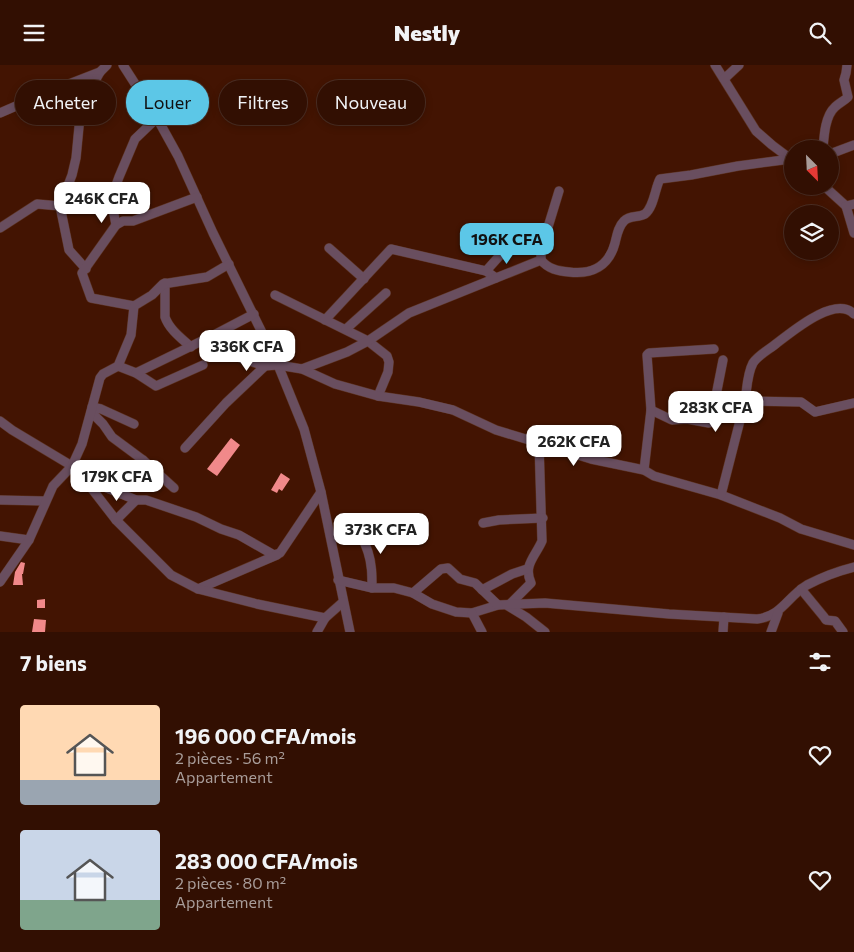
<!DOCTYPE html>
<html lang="fr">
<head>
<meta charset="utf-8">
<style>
  body { margin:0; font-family:Commissioner,sans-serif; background:#3d1d11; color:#f1f3f6; height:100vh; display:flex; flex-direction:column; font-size:19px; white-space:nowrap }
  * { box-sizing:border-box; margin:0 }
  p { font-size:16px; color:#a89c99 }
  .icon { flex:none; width:28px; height:28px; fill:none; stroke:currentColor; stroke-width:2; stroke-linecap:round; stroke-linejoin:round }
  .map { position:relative; height:567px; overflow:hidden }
  .side { display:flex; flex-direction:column; background:#320f02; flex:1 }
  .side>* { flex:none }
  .top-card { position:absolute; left:15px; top:15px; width:500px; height:45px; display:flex; gap:10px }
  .needle { width:32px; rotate:156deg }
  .tools { position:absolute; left:784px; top:75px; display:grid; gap:10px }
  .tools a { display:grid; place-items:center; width:55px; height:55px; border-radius:50%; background:#320f02; box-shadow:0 2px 8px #0003,0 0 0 1px #4d2f24; font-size:25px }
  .price { position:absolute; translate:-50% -42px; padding:0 11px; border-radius:10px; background:#fff; color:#222; font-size:16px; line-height:32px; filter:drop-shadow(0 1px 2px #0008) }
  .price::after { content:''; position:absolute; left:50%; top:30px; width:15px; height:11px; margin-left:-8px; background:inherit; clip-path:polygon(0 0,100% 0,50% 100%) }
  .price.active { background:#5cc7e7; color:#111 }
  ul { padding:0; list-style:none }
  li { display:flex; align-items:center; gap:15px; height:125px; padding:0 20px }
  li span { display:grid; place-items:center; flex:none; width:140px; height:100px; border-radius:5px; color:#555 }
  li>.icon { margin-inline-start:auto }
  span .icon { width:60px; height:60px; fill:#fffc; stroke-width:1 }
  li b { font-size:21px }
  h2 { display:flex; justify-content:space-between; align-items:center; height:60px; padding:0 20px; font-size:21px }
  .chip { padding:0 18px; border-radius:22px; background:#320f02; box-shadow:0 2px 8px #0003,0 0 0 1px #4d2f24; font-size:18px; line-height:45px }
  .chip.active { background:#5cc7e7; color:#111 }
  header { display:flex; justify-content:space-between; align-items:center; height:65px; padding:0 20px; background:#320f02; font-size:22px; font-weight:800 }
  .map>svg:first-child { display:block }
  .building { fill:#f1898a }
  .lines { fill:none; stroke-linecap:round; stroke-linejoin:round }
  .minor-casing { stroke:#5d3322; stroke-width:10 }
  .minor { stroke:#694e5f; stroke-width:9 }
</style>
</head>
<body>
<header><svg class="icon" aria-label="menu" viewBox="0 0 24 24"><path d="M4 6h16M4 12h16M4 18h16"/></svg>Nestly<svg class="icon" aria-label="search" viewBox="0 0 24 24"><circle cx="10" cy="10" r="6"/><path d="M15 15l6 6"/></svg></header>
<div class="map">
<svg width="854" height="567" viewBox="0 0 854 567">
  <rect width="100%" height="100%" fill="#431402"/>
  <g class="building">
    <path d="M231,373L240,380L217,411L207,404Z"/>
    <path d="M281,408L290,414L282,426L279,424L277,428L271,425Z"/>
    <path d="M21,497L25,498L23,509H22L23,520H13L15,507Z"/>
    <path d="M45,534V543H37V535Z"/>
    <path d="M34,554L46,555L45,567H32Z"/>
  </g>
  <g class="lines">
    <defs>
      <g id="minor">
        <path d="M123,0L157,53L178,91L213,168L278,300L304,364L321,427L350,567"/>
        <path d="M715,0L756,66L772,80L792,95"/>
        <path d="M724,14L739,0"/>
        <path d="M0,48L46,28L100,7L107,0"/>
        <path d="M823,84C824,71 825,51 835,42C839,38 844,36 848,32L844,15L846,8L847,0"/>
        <path d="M830,89L854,80"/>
        <path d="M824,121L846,141L854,139"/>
        <path d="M846,141L854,168"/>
        <path d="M116,160L111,134L119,112L135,74L157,53"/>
        <path d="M0,163L37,139L60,141"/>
        <path d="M329,183L364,214"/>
        <path d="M541,195C548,204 558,206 569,207C592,210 609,201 615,178C617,170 618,162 624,156C630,150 638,153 645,149C654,142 655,123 660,114L691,110L738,101L791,94"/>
        <path d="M86,204L69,185L60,141L72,110L76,93L81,41L100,7"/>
        <path d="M486,206L511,178"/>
        <path d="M165,218V252C169,264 181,273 191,282"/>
        <path d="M275,230L368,276L387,291L389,297L388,307L378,331"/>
        <path d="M134,241L91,233L82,208L116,160L123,156H133L197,132"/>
        <path d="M325,255L391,184L486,206L496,213"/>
        <path d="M346,264L386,228"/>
        <path d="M212,271L219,282L226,287L243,294L265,301L278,300L302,304L335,319L378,331L419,337L453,345L496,365L539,378L591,394L644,405L654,411L721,430L780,453L801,464L854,480"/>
        <path d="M118,301L136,308L156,321L203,300"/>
        <path d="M302,304L347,287L368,276L409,248L541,195V185L559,126"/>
        <path d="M136,308L212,271L254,249"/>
        <path d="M745,336C747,324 747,309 753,298C758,290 770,284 777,278C793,266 835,230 854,249"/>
        <path d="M92,342L101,344L134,359"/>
        <path d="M651,345L672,355L687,354L709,358L711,356L723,295"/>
        <path d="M91,347L103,359L112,372L143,395L174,423"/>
        <path d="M0,356L12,365L72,401L85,414L136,435H146L196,452L221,464L239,470L274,490L280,488L321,427"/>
        <path d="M539,378L542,476C535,492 523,500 531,518L508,541L526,552L545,567"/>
        <path d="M185,383L226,338L265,301"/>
        <path d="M644,405L651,345L647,290L649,288L714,284"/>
        <path d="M85,415L116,455L171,510L198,524L277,490"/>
        <path d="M121,429L143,395"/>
        <path d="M721,430L745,336L801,337L815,347L854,338"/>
        <path d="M0,435L45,436"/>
        <path d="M116,455L136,435"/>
        <path d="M483,458L499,455L543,453"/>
        <path d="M359,461C361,471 365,478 368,487C372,499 372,510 372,523"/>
        <path d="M0,471L29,475"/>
        <path d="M338,515L372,523H394L413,528L432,539L456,547L472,548L498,540L545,538L669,549L757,554C782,551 787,532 807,520C822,512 838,506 854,502"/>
        <path d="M0,517L29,475L53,421L72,401L82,379L100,313L103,309L118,301L131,270L134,241L152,230L163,219L207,212L229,199"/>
        <path d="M198,524L257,539L325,553"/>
        <path d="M801,524L824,552L826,555L835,556L843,567"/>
        <path d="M482,525L512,509L527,504"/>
        <path d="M413,528L441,504L448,503L460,514L475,518L498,540"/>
        <path d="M472,548L482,567"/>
        <path d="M317,567L325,553L343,537"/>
        <path d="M723,567L724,552"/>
        <path d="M771,567L778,548"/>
      </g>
    </defs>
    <use href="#minor" class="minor-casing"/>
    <use href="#minor" class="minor"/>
  </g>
</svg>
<div class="tools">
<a><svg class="needle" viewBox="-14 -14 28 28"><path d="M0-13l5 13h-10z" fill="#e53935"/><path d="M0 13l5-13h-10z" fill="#a89c99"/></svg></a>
<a><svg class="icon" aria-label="layers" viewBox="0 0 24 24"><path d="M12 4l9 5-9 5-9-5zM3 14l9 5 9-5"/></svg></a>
</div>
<b class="price" style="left:102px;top:159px">246K CFA</b>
<b class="price active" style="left:507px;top:200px">196K CFA</b>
<b class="price" style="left:247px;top:307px">336K CFA</b>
<b class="price" style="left:716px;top:368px">283K CFA</b>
<b class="price" style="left:574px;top:402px">262K CFA</b>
<b class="price" style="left:117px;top:437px">179K CFA</b>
<b class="price" style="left:381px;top:490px">373K CFA</b>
<div class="top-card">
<a class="chip">Acheter</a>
<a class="chip active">Louer</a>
<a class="chip">Filtres</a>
<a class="chip">Nouveau</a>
</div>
</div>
<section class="side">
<h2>7 biens<svg class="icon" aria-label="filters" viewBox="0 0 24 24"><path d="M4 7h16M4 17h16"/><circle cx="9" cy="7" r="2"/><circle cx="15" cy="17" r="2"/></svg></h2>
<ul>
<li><span style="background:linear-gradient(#ffd9b3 75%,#9aa5b1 0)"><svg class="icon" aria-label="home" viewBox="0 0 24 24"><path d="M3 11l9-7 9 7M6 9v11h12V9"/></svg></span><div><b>196 000 CFA/mois</b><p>2 pièces · 56 m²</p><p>Appartement</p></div><svg class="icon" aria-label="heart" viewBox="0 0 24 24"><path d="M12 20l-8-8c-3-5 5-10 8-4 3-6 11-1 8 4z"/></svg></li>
<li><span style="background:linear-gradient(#c9d6e8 70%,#7fa58c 0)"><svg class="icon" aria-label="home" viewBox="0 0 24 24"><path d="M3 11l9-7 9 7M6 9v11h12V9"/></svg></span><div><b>283 000 CFA/mois</b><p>2 pièces · 80 m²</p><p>Appartement</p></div><svg class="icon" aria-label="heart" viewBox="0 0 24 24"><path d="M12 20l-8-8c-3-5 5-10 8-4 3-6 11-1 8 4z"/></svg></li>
</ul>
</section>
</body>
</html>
